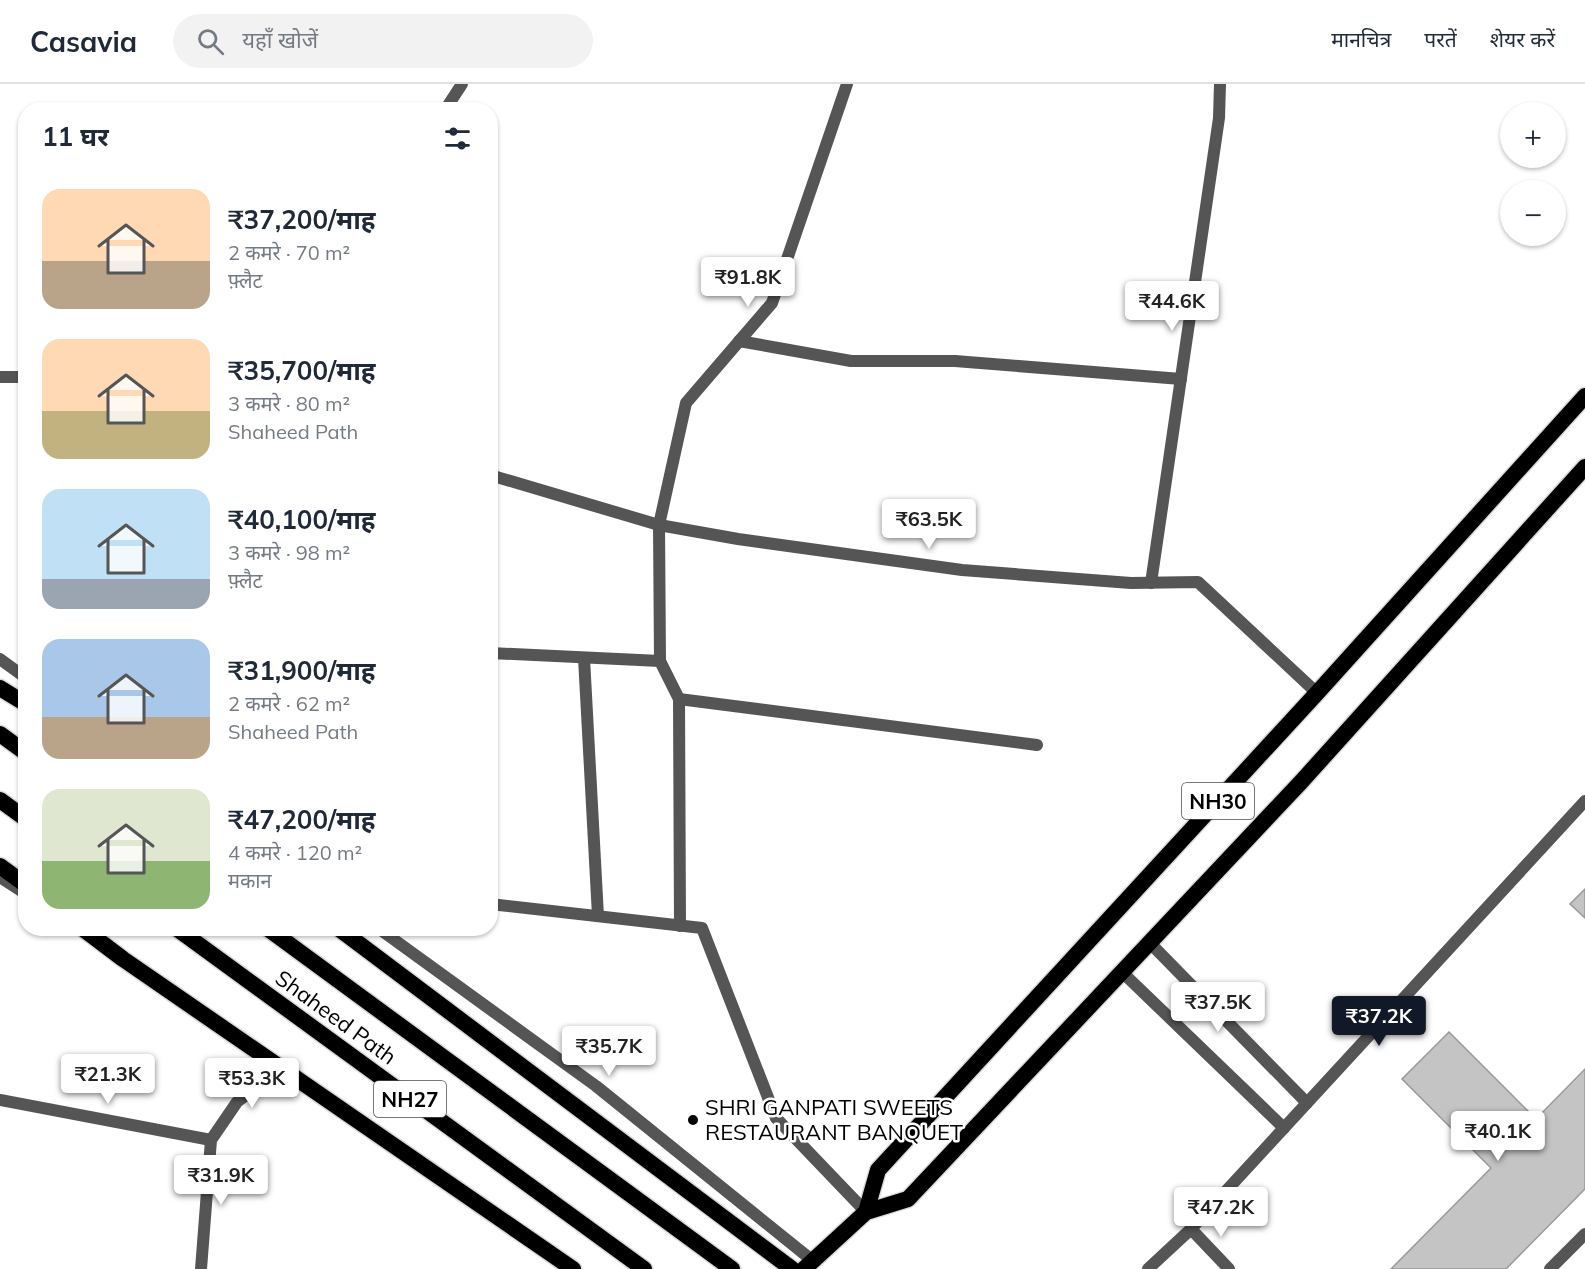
<!DOCTYPE html>
<html lang="hi">
<head>
<meta charset="utf-8">
<style>
  body { margin:0; font-family:Mulish,"Noto Sans Devanagari",sans-serif; background:#f2f2f3; color:#1f2937; height:100vh; display:flex; flex-direction:column; font-size:22px; white-space:nowrap }
  * { box-sizing:border-box; margin:0 }
  p { font-size:20px; color:#747a83 }
  .icon { flex:none; width:33px; height:33px; fill:none; stroke:currentColor; stroke-width:2; stroke-linecap:round; stroke-linejoin:round }
  .map { position:relative; flex:1; overflow:hidden }
  .drawer { position:absolute; left:18px; top:18px; width:480px; height:834px; display:flex; flex-direction:column; background:#fff; border-radius:24px; box-shadow:0 2px 4px #0004 }
  .drawer>* { flex:none }
  .tools { position:absolute; left:1500px; top:18px; display:grid; gap:12px }
  .tools a { display:grid; place-items:center; width:66px; height:66px; border-radius:50%; background:#fff; box-shadow:0 2px 4px #0004; font-size:30px }
  .price { position:absolute; translate:-50% -51px; padding:0 14px; border-radius:6px; background:#fff; color:#222; font-size:20px; line-height:39px; filter:drop-shadow(0 2px 3px #0008) }
  .price::after { content:''; position:absolute; left:50%; top:36px; width:18px; height:14px; margin-left:-9px; background:inherit; clip-path:polygon(0 0,100% 0,50% 100%) }
  .price.current { background:#111827; color:#fff }
  ul { padding:0; list-style:none }
  li { display:flex; align-items:center; gap:18px; height:150px; padding:0 24px }
  li span { display:grid; place-items:center; flex:none; width:168px; height:120px; border-radius:18px; color:#555 }
  li>.icon { margin-inline-start:auto }
  span .icon { width:72px; height:72px; fill:#fffc; stroke-width:1 }
  li b { font-size:26px }
  h2 { display:flex; justify-content:space-between; align-items:center; height:72px; padding:0 24px; font-size:26px }
  header { display:flex; align-items:center; gap:36px; box-sizing:border-box; height:84px; padding:0 30px; background:#fff; border-bottom:2px solid #e0e1e3 }
  header strong { font-size:28px }
  nav { display:flex; gap:33px; margin-inline-start:auto; font-size:21px }
  .search { width:420px; height:54px; background:#f2f2f3; display:flex; align-items:center; gap:15px; box-sizing:border-box; padding:0 21px; border-radius:33px; color:#747a83; font-size:22px }
  .map>svg:first-child { display:block }
  .building { fill:#c4c4c4; stroke:#999; stroke-width:1.5 }
  .lines { fill:none; stroke-linecap:round; stroke-linejoin:round }
  .trunk-casing { stroke:#dbdbdb; stroke-width:19 }
  .service { stroke:#555; stroke-width:12 }
  .minor { stroke:#555; stroke-width:12 }
  .trunk { stroke:#000; stroke-width:16 }
  .poi-dot { fill:#000; stroke:#fff; stroke-width:2 }
  .labels { text-anchor:middle; dominant-baseline:central; stroke-width:5; stroke-linejoin:round; paint-order:stroke }
  .shield { fill:#fff; stroke:#4c4c4c; stroke-width:1.5 }
  .shield-label { font-size:21px; font-weight:bold; fill:#000 }
  .street-label { font-size:22px; fill:#000; stroke:#fff }
  .poi-label { font-size:22px; fill:#000; stroke:#fff; text-anchor:start }
</style>
</head>
<body>
<header>
<strong>Casavia</strong>
<div class="search"><svg class="icon" aria-label="search" viewBox="0 0 24 24"><circle cx="10" cy="10" r="6"/><path d="M15 15l6 6"/></svg>यहाँ खोजें</div>
<nav><a>मानचित्र</a><a>परतें</a><a>शेयर करें</a></nav>
</header>
<div class="map">
<svg width="1585" height="1185" viewBox="0 0 1585 1185">
  <rect width="100%" height="100%" fill="#fff"/>
  <g class="building">
    <path d="M1585,805V834L1570,820Z"/>
    <path d="M1449,948L1536,1035L1585,985V1105L1506,1185H1391L1491,1084L1402,995Z"/>
  </g>
  <g class="lines">
    <defs>
      <g id="trunk">
        <path d="M0,604L26,620"/>
        <path d="M0,650L26,669"/>
        <path d="M0,716L26,735"/>
        <path d="M0,782L26,801"/>
        <path d="M82,844L123,875L573,1185"/>
        <path d="M176,844L644,1185"/>
        <path d="M267,844L732,1185"/>
        <path d="M338,844L792,1185"/>
        <path d="M866,1128L878,1086L1317,609L1585,312"/>
        <path d="M804,1185L866,1128L908,1115L1301,698L1585,383"/>
      </g>
    </defs>
    <use href="#trunk" class="trunk-casing"/>
    <g class="service">
      <path d="M445,26L462,0"/>
      <path d="M955,277L1181,295"/>
      <path d="M659,441L660,577L679,615L680,842"/>
      <path d="M490,569L660,577"/>
      <path d="M584,574L598,832"/>
      <path d="M679,615L1037,661"/>
      <path d="M490,820L702,844L776,1034L866,1128"/>
    </g>
    <g class="minor">
      <path d="M739,257L851,277H955"/>
      <path d="M0,293H26"/>
      <path d="M490,391L659,441L738,455L962,486L1131,499L1198,498L1317,609"/>
      <path d="M659,441L686,319L772,219L847,0"/>
      <path d="M1151,499L1219,34L1220,0"/>
      <path d="M0,575L26,594"/>
      <path d="M0,793L26,810"/>
      <path d="M378,844L596,1002L813,1177"/>
      <path d="M1150,859L1307,1019"/>
      <path d="M1122,888L1284,1044"/>
      <path d="M0,1016L211,1056"/>
      <path d="M1191,1145L1229,1185"/>
      <path d="M201,1185L211,1056L237,1018L281,984"/>
      <path d="M1148,1185L1191,1145L1585,717"/>
      <path d="M1550,1185L1585,1150"/>
    </g>
    <use href="#trunk" class="trunk"/>
  </g>
  <circle class="poi-dot" cx="693" cy="1036" r="6"/>
  <g class="labels">
    <g class="shield">
      <rect x="1182" y="699" width="72" height="36" rx="4.5"/>
      <rect x="374" y="997" width="72" height="36" rx="4.5"/>
    </g>
    <g class="shield-label">
      <text x="1218" y="717">NH30</text>
      <text x="410" y="1015">NH27</text>
    </g>
    <g class="street-label">
      <text transform="translate(336 933) rotate(36)">Shaheed Path</text>
    </g>
    <g class="poi-label">
      <text x="705" y="1023">SHRI GANPATI SWEETS<tspan x="705" dy="25">RESTAURANT BANQUET</tspan></text>
    </g>
  </g>
</svg>
<div class="tools">
<a>+</a>
<a>−</a>
</div>
<b class="price" style="left:748px;top:224px">₹91.8K</b>
<b class="price" style="left:1172px;top:248px">₹44.6K</b>
<b class="price" style="left:929px;top:466px">₹63.5K</b>
<b class="price" style="left:1218px;top:949px">₹37.5K</b>
<b class="price current" style="left:1379px;top:963px">₹37.2K</b>
<b class="price" style="left:609px;top:993px">₹35.7K</b>
<b class="price" style="left:108px;top:1021px">₹21.3K</b>
<b class="price" style="left:252px;top:1025px">₹53.3K</b>
<b class="price" style="left:1498px;top:1078px">₹40.1K</b>
<b class="price" style="left:221px;top:1122px">₹31.9K</b>
<b class="price" style="left:1221px;top:1154px">₹47.2K</b>
<section class="drawer">
<h2>11 घर<svg class="icon" aria-label="filters" viewBox="0 0 24 24"><path d="M4 7h16M4 17h16"/><circle cx="9" cy="7" r="2"/><circle cx="15" cy="17" r="2"/></svg></h2>
<ul>
<li><span style="background:linear-gradient(#ffd9b3 60%,#b9a48a 0)"><svg class="icon" aria-label="home" viewBox="0 0 24 24"><path d="M3 11l9-7 9 7M6 9v11h12V9"/></svg></span><div><b>₹37,200/माह</b><p>2 कमरे · 70 m²</p><p>फ़्लैट</p></div></li>
<li><span style="background:linear-gradient(#ffd9b3 60%,#c2b280 0)"><svg class="icon" aria-label="home" viewBox="0 0 24 24"><path d="M3 11l9-7 9 7M6 9v11h12V9"/></svg></span><div><b>₹35,700/माह</b><p>3 कमरे · 80 m²</p><p>Shaheed Path</p></div></li>
<li><span style="background:linear-gradient(#bfe0f5 75%,#9aa5b1 0)"><svg class="icon" aria-label="home" viewBox="0 0 24 24"><path d="M3 11l9-7 9 7M6 9v11h12V9"/></svg></span><div><b>₹40,100/माह</b><p>3 कमरे · 98 m²</p><p>फ़्लैट</p></div></li>
<li><span style="background:linear-gradient(#a9c7e8 65%,#b9a48a 0)"><svg class="icon" aria-label="home" viewBox="0 0 24 24"><path d="M3 11l9-7 9 7M6 9v11h12V9"/></svg></span><div><b>₹31,900/माह</b><p>2 कमरे · 62 m²</p><p>Shaheed Path</p></div></li>
<li><span style="background:linear-gradient(#dfe7d0 60%,#8fb573 0)"><svg class="icon" aria-label="home" viewBox="0 0 24 24"><path d="M3 11l9-7 9 7M6 9v11h12V9"/></svg></span><div><b>₹47,200/माह</b><p>4 कमरे · 120 m²</p><p>मकान</p></div></li>
</ul>
</section>
</div>
</body>
</html>
